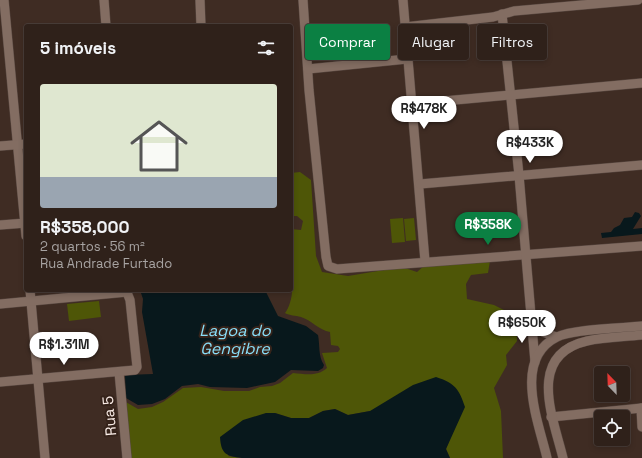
<!DOCTYPE html>
<html lang="pt">
<head>
<meta charset="utf-8">
<style>
  body { margin:0; font-family:"Space Grotesk",sans-serif; background:#3b2e27; color:#f1f3f6; height:100vh; display:flex; flex-direction:column; font-size:15px; white-space:nowrap }
  * { box-sizing:border-box; margin:0 }
  p { font-size:13px; color:#a7a3a2 }
  .icon { flex:none; width:22px; height:22px; fill:none; stroke:currentColor; stroke-width:2; stroke-linecap:round; stroke-linejoin:round }
  .map { position:relative; flex:1; overflow:hidden }
  .drawer { position:absolute; left:24px; top:24px; width:269px; height:268px; display:flex; flex-direction:column; background:#2f211a; border-radius:4px; box-shadow:0 2px 6px #0003,0 0 0 1px #4a3e39 }
  .drawer>* { flex:none }
  .guide { position:absolute; left:305px; top:24px; width:277px; height:36px; display:flex; gap:8px }
  .needle { width:26px; rotate:337deg }
  .controls { position:absolute; left:594px; top:366px; display:grid; gap:8px }
  .controls a { display:grid; place-items:center; width:36px; height:36px; border-radius:4px; background:#2f211a; box-shadow:0 2px 6px #0003,0 0 0 1px #4a3e39; font-size:20px }
  .price { position:absolute; translate:-50% -34px; padding:0 9px; border-radius:14px; background:#fff; color:#222; font-size:13px; line-height:26px; filter:drop-shadow(0 1px 2px #0008) }
  .price::after { content:''; position:absolute; left:50%; top:24px; width:12px; height:9px; margin-left:-6px; background:inherit; clip-path:polygon(0 0,100% 0,50% 100%) }
  .price.active { background:#0b8043; color:#fff }
  ul { padding:0; list-style:none }
  li { display:grid; align-content:center; gap:8px; height:212px; padding:0 16px }
  li span { display:grid; place-items:center; height:124px; border-radius:4px; color:#555 }
  li>.icon { margin-inline-start:auto }
  span .icon { width:72px; height:72px; fill:#fffc; stroke-width:1 }
  li b { font-size:17px }
  h2 { display:flex; justify-content:space-between; align-items:center; height:48px; padding:0 16px; font-size:17px }
  .chip { padding:0 14px; border-radius:4px; background:#2f211a; box-shadow:0 2px 6px #0003,0 0 0 1px #4a3e39; font-size:14px; line-height:36px }
  .chip.active { background:#0b8043; color:#fff }
  .map>svg:first-child { display:block }
  .green { fill:#4e5607 }
  .water { fill:#08181c }
  .lines { fill:none; stroke-linecap:round; stroke-linejoin:round }
  .minor-casing { stroke:#584841; stroke-width:10 }
  .minor { stroke:#836d62; stroke-width:9 }
  .labels { text-anchor:middle; dominant-baseline:central; stroke-width:4; stroke-linejoin:round; paint-order:stroke }
  .street-label { font-size:15px; fill:#faede7; stroke:#35231a }
  .water-label { font-size:16px; font-style:italic; fill:#89def8; stroke:#35231a }
</style>
</head>
<body>
<div class="map">
<svg width="642" height="458" viewBox="0 0 642 458">
  <rect width="100%" height="100%" fill="#3f2c23"/>
  <g class="green">
    <path d="M300,172L311,180L316,256L322,272L348,276L402,267L417,272L425,265C447,265 468,261 490,261L488,273L471,275L466,284L467,299L494,305L516,316L517,341L506,355L507,365L494,388L501,411L503,458H450L446,449L454,429L370,411L348,415L335,409L323,411L309,418H291L275,413H266L228,456L242,458H129L124,401L138,409L152,407L163,402L183,388L201,387L224,391H249L260,387L272,386L280,383L293,373C305,374 317,377 327,368L322,353L338,352L340,349L338,346L331,345L330,332C319,330 311,320 301,317C295,315 290,316 285,313C289,308 292,298 292,291L281,290H291V229L301,230L303,221L297,216H291V173Z"/>
    <path d="M403,218L405,242L392,243L390,219Z"/>
    <path d="M414,218L416,240L406,241L404,219Z"/>
    <path d="M99,301L101,317L69,321L67,304Z"/>
  </g>
  <g class="water">
    <path d="M635,212L639,213L641,216L633,229L642,228V234L602,238L601,233L611,232L614,228L620,225L624,218L632,217Z"/>
    <path d="M140,290H265L278,316L306,326L318,335C320,345 318,356 324,365L323,368L318,371L291,370L275,382L247,388L210,387L198,384L182,386L165,399L152,404L138,405L126,398L125,375L153,374L142,312L143,299Z"/>
    <path d="M436,377C455,383 459,389 465,407L446,449L450,458H242C226,456 221,454 220,437L243,420L266,413H275L291,418H309L323,411L335,409L348,415L370,411L413,385Z"/>
  </g>
  <g class="lines">
    <defs>
      <g id="minor">
        <path d="M4,0L26,236"/>
        <path d="M104,0L106,26"/>
        <path d="M200,0L201,26"/>
        <path d="M303,0L309,90L326,257L328,266L337,269L642,246"/>
        <path d="M403,0L425,261"/>
        <path d="M502,14L519,175L535,362"/>
        <path d="M405,27L493,17L514,11L638,0"/>
        <path d="M308,69L407,59"/>
        <path d="M411,104L642,83"/>
        <path d="M0,146L26,144"/>
        <path d="M420,184L642,165"/>
        <path d="M0,225L26,223"/>
        <path d="M30,290L45,458"/>
        <path d="M0,304L127,292"/>
        <path d="M531,325L543,332L556,337"/>
        <path d="M119,372L127,458"/>
        <path d="M0,382L135,370L137,367L130,300L126,290"/>
        <path d="M641,408L642,427"/>
        <path d="M551,417L642,408"/>
        <path d="M547,458C539,423 512,359 557,337C573,329 622,328 642,326"/>
        <path d="M563,458C553,417 526,355 587,341C605,337 624,337 642,335"/>
      </g>
    </defs>
    <use href="#minor" class="minor-casing"/>
    <use href="#minor" class="minor"/>
  </g>
  <g class="labels">
    <g class="street-label">
      <text transform="translate(109 416) rotate(-95)">Rua 5</text>
    </g>
    <g class="water-label">
      <text x="235" y="330">Lagoa do<tspan x="235" dy="18">Gengibre</tspan></text>
    </g>
  </g>
</svg>
<div class="controls">
<a><svg class="needle" viewBox="-14 -14 28 28"><path d="M0-13l5 13h-10z" fill="#e53935"/><path d="M0 13l5-13h-10z" fill="#a7a3a2"/></svg></a>
<a><svg class="icon" aria-label="locate" viewBox="0 0 24 24"><circle cx="12" cy="12" r="6"/><path d="M12 2v4M12 18v4M2 12h4M18 12h4"/></svg></a>
</div>
<b class="price" style="left:424px;top:130px">R$478K</b>
<b class="price" style="left:530px;top:164px">R$433K</b>
<b class="price active" style="left:488px;top:246px">R$358K</b>
<b class="price" style="left:522px;top:344px">R$650K</b>
<b class="price" style="left:64px;top:366px">R$1.31M</b>
<div class="guide">
<a class="chip active">Comprar</a>
<a class="chip">Alugar</a>
<a class="chip">Filtros</a>
</div>
<section class="drawer">
<h2>5 imóveis<svg class="icon" aria-label="filters" viewBox="0 0 24 24"><path d="M4 7h16M4 17h16"/><circle cx="9" cy="7" r="2"/><circle cx="15" cy="17" r="2"/></svg></h2>
<ul>
<li><span style="background:linear-gradient(#dfe7d0 75%,#9aa5b1 0)"><svg class="icon" aria-label="home" viewBox="0 0 24 24"><path d="M3 11l9-7 9 7M6 9v11h12V9"/></svg></span><div><b>R$358,000</b><p>2 quartos · 56 m²</p><p>Rua Andrade Furtado</p></div></li>
</ul>
</section>
</div>
</body>
</html>
